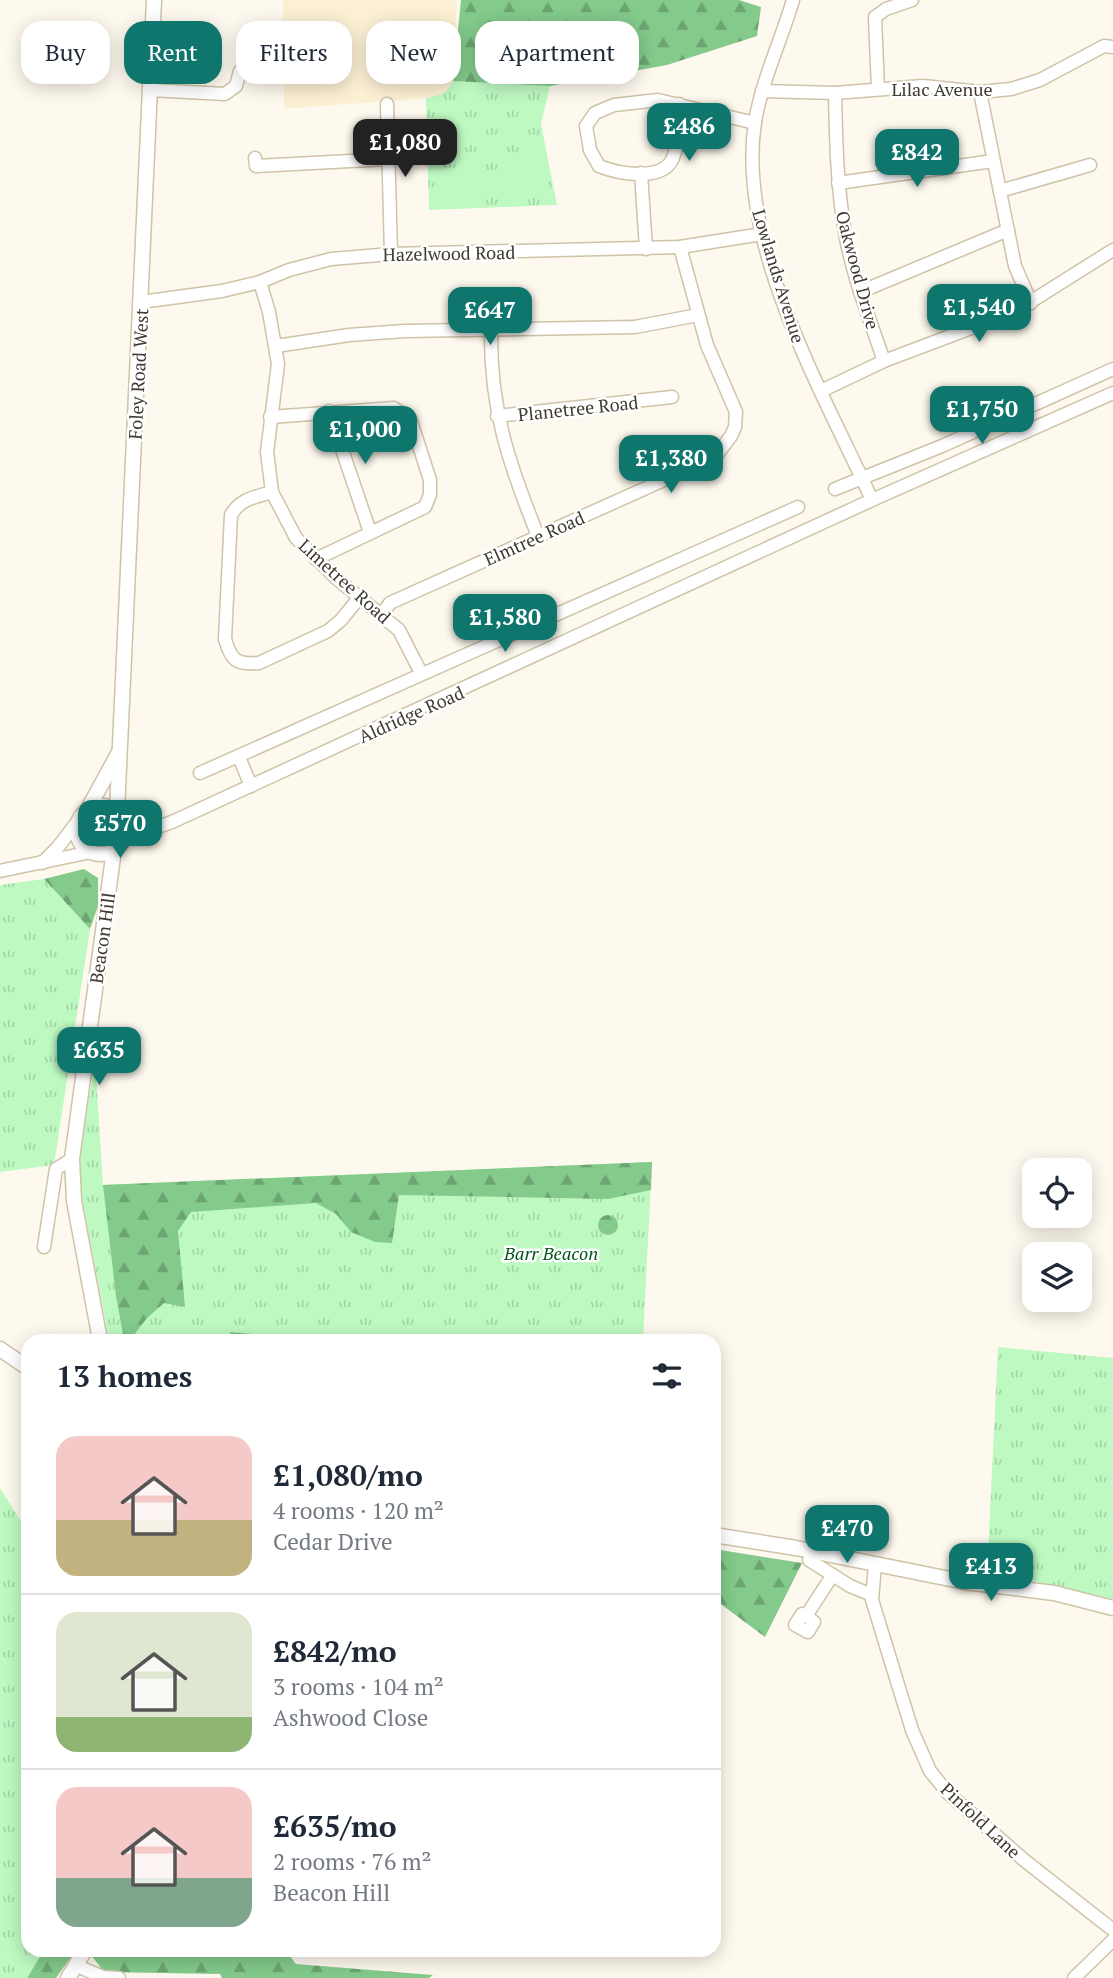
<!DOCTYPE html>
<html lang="en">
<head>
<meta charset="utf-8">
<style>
  body { margin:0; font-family:"PT Serif",serif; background:#f2f2f3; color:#1f2937; height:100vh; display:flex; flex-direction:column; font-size:26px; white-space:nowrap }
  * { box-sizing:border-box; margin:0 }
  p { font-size:23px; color:#747a83 }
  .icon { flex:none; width:38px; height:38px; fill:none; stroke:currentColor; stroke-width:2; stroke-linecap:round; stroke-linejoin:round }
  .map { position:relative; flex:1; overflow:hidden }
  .details { position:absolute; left:21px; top:1334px; width:700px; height:623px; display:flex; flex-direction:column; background:#fff; border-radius:21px; box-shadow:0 4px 18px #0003 }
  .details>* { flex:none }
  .guide { position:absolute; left:21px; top:21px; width:700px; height:63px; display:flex; gap:14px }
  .controls { position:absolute; left:1022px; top:1158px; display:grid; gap:14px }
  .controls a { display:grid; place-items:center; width:70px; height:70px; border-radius:14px; background:#fff; box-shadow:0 4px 18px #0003; font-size:35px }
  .price { position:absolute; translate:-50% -60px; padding:0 16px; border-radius:14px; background:#0f766e; color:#fff; font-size:23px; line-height:46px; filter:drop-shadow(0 2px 4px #0008) }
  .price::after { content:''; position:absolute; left:50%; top:42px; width:21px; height:16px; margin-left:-10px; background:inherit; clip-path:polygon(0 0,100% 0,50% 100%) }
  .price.on { background:#222; color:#fff }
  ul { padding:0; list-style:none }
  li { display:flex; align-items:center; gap:21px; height:175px; padding:0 35px }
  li+li { border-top:2px solid #e0e1e3 }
  li span { display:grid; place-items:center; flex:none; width:196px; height:140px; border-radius:21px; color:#555 }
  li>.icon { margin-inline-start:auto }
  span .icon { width:84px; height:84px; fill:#fffc; stroke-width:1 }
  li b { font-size:30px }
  h2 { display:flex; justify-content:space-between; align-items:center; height:84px; padding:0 35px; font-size:30px }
  .pill { padding:0 24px; border-radius:21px; background:#fff; box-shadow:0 4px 18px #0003; font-size:24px; line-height:63px }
  .pill.on { background:#0f766e; color:#fff }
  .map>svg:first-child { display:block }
  .built { fill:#fcf0d4 }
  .grass { fill:url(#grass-tufts) }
  .forest { fill:url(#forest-firs) }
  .pitch { fill:#bef9c2 }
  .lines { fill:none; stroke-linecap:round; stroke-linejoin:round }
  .minor-casing { stroke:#cfc3a8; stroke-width:15 }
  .major-casing { stroke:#cfc3a8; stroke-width:17 }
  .minor { stroke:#fff; stroke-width:12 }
  .major { stroke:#fff; stroke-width:14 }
  .labels { text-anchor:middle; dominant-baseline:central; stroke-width:5; stroke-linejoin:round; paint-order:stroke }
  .street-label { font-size:18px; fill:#403b30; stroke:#fff }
  .park-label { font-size:18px; font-style:italic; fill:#005218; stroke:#fff }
</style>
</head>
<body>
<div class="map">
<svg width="1113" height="1978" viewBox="0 0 1113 1978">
  <defs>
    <pattern id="grass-tufts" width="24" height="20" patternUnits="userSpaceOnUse" patternTransform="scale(1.75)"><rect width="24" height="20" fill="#bef9c2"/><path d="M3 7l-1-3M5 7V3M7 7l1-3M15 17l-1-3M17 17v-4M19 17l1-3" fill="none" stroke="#a4d6a7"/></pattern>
    <pattern id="forest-firs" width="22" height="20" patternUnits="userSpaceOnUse" patternTransform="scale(1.75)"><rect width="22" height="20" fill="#83ca8b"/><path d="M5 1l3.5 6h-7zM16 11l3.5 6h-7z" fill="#6da572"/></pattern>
  </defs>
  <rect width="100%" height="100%" fill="#fef9ee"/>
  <path class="built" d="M283,0H457L453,81L448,91L437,97L284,109Z"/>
  <g class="grass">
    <path d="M453,81L550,86L541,124L557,205L429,210L426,98C440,96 447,93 453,81Z"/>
    <path d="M44,879L90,929L54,1165L0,1172V885Z"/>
    <path d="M101,1031L96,1075L103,1185L652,1162L643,1340H109L80,1187V1147Z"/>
    <path d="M998,1347L1113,1358V1599L982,1570L988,1555Z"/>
    <path d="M0,1488L26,1529L28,1538V1950H44L27,1978H0Z"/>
  </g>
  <g class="forest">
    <path d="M461,0H739L761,7L757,36L667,65L550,86L453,81Z"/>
    <path d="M84,869L98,878V906L90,929L44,879Z"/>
    <path d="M652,1162L651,1190L608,1199L399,1195L392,1243L375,1242L351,1232L336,1214L316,1203L191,1212L178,1231L185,1307L164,1303L147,1318L130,1340H124L116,1296L103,1185Z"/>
    <circle cx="608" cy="1225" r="10"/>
    <path d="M230,1332L324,1340H230Z"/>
    <path d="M714,1549L802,1563L765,1637L714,1599Z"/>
    <path d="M44,1950H76L56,1978H27Z"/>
    <path d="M94,1950H285L296,1964L433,1975L429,1978H222L220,1974L104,1972L91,1955Z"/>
  </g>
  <g class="pitch">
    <path d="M539,155L541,198H497L498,156Z"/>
    <rect x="438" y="168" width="42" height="37"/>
  </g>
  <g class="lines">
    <defs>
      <g id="minor">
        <path d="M793,0C781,41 762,80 755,122C736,244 823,392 872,500"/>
        <path d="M878,89L875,17L886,9L912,0"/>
        <path d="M150,90L225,94L236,86L240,71"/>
        <path d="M762,91L835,93L923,86L980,92L1011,89L1040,80L1104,46L1113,47"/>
        <path d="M980,92L1015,266L1031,303"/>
        <path d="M835,93C836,142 837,190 846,238C854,280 870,320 884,361"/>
        <path d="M387,104L391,254"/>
        <path d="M679,104C678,120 679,140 674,155C666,183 619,174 599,166L590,150L586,126L595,113L614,105L658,100L755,123"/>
        <path d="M255,158L256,166L388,159"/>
        <path d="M641,173L646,249"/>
        <path d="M838,183L993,161"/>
        <path d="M1000,191L1090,165"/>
        <path d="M260,282L269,312L278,364L267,452L272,492L296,538L336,578L399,630L421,673"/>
        <path d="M860,292L1008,230"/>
        <path d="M141,302L222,291L260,282L289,270L331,259L391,254L680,247L762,234"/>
        <path d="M491,331C490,409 509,464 538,536"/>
        <path d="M276,346L349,335L405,331L635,327L698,315"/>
        <path d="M821,391L884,361L1016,311L1113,250"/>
        <path d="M329,411L370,532"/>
        <path d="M497,416L672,397"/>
        <path d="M270,417L394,408L411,421L430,480V495L425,507L316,559"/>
        <path d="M835,489L942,446L1113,369"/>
        <path d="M272,492C255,497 240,499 231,515L225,639C231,660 236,665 259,663L328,631L341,620L359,598"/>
        <path d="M382,614L390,603L715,457L731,436L735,427L736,412L707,345L680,247"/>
        <path d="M239,757L251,786"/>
        <path d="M200,773L798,507"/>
        <path d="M123,819L150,828"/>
        <path d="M120,845L129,837L172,822L872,500L1113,393"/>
        <path d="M42,863L58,847L78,821"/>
        <path d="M0,871L91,852"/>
        <path d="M44,1247L56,1169L72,1159"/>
        <path d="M809,1560L850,1586L872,1595"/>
        <path d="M875,1565L872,1600L912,1730L930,1771L948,1793L1024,1860L1113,1930"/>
        <path d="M806,1616L814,1622L808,1632L795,1625L802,1614L806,1616L832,1576"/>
        <path d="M77,1966L103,1977L119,1978"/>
        <path d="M1074,1978L1113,1940"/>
      </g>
      <g id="major">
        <circle cx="101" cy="830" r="24"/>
        <path d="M88,809L119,752"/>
        <path d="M117,811L154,0"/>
        <path d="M100,1340L74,1201L72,1159L114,850"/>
        <path d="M0,1349L28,1368"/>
        <path d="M714,1535L796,1548L965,1582L1054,1593L1113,1608"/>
        <path d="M68,1978L85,1950"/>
      </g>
    </defs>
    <use href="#minor" class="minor-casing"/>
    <use href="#major" class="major-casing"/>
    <use href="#minor" class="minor"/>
    <use href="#major" class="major"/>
  </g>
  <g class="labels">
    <g class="street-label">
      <text x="942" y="89">Lilac Avenue</text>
      <text transform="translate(449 253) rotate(-1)">Hazelwood Road</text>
      <text transform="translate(858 270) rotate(75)">Oakwood Drive</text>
      <text transform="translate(779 276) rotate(73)">Lowlands Avenue</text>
      <text transform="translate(138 374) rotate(-87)">Foley Road West</text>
      <text transform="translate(578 408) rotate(-6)">Planetree Road</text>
      <text transform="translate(534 538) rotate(-24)">Elmtree Road</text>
      <text transform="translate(345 581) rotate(42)">Limetree Road</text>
      <text transform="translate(411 714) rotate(-24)">Aldridge Road</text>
      <text transform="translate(102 938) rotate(-82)">Beacon Hill</text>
      <text transform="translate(981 1820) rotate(43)">Pinfold Lane</text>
    </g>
    <g class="park-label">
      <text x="551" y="1253">Barr Beacon</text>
    </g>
  </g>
</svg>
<div class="controls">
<a><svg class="icon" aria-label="locate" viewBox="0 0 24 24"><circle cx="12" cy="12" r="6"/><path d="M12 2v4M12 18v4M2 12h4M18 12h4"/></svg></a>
<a><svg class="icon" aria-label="layers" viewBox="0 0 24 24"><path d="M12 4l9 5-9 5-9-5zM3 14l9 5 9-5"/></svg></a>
</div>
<b class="price" style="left:689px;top:163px">£486</b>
<b class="price on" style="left:405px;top:179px">£1,080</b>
<b class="price" style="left:917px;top:189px">£842</b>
<b class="price" style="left:979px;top:344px">£1,540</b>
<b class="price" style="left:490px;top:347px">£647</b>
<b class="price" style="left:982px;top:446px">£1,750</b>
<b class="price" style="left:365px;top:466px">£1,000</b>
<b class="price" style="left:671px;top:495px">£1,380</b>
<b class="price" style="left:505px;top:654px">£1,580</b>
<b class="price" style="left:120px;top:860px">£570</b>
<b class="price" style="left:99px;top:1087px">£635</b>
<b class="price" style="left:847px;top:1565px">£470</b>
<b class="price" style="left:991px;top:1603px">£413</b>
<div class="guide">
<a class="pill">Buy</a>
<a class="pill on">Rent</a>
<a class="pill">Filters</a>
<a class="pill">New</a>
<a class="pill">Apartment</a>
</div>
<section class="details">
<h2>13 homes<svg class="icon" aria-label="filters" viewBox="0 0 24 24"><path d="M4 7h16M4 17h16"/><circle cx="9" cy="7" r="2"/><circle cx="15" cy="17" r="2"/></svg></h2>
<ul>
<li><span style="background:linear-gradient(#f6c9c9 60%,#c2b280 0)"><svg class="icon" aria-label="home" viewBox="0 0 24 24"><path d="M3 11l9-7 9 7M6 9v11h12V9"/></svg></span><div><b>£1,080/mo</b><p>4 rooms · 120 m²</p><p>Cedar Drive</p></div></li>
<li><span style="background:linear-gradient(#dfe7d0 75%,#8fb573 0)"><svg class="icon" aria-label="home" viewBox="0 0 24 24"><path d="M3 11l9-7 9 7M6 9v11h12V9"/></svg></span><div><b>£842/mo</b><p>3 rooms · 104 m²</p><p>Ashwood Close</p></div></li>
<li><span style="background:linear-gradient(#f6c9c9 65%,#7fa58c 0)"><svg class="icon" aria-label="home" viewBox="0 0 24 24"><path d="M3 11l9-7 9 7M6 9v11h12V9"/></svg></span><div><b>£635/mo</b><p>2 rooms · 76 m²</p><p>Beacon Hill</p></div></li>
</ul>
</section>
</div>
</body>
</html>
